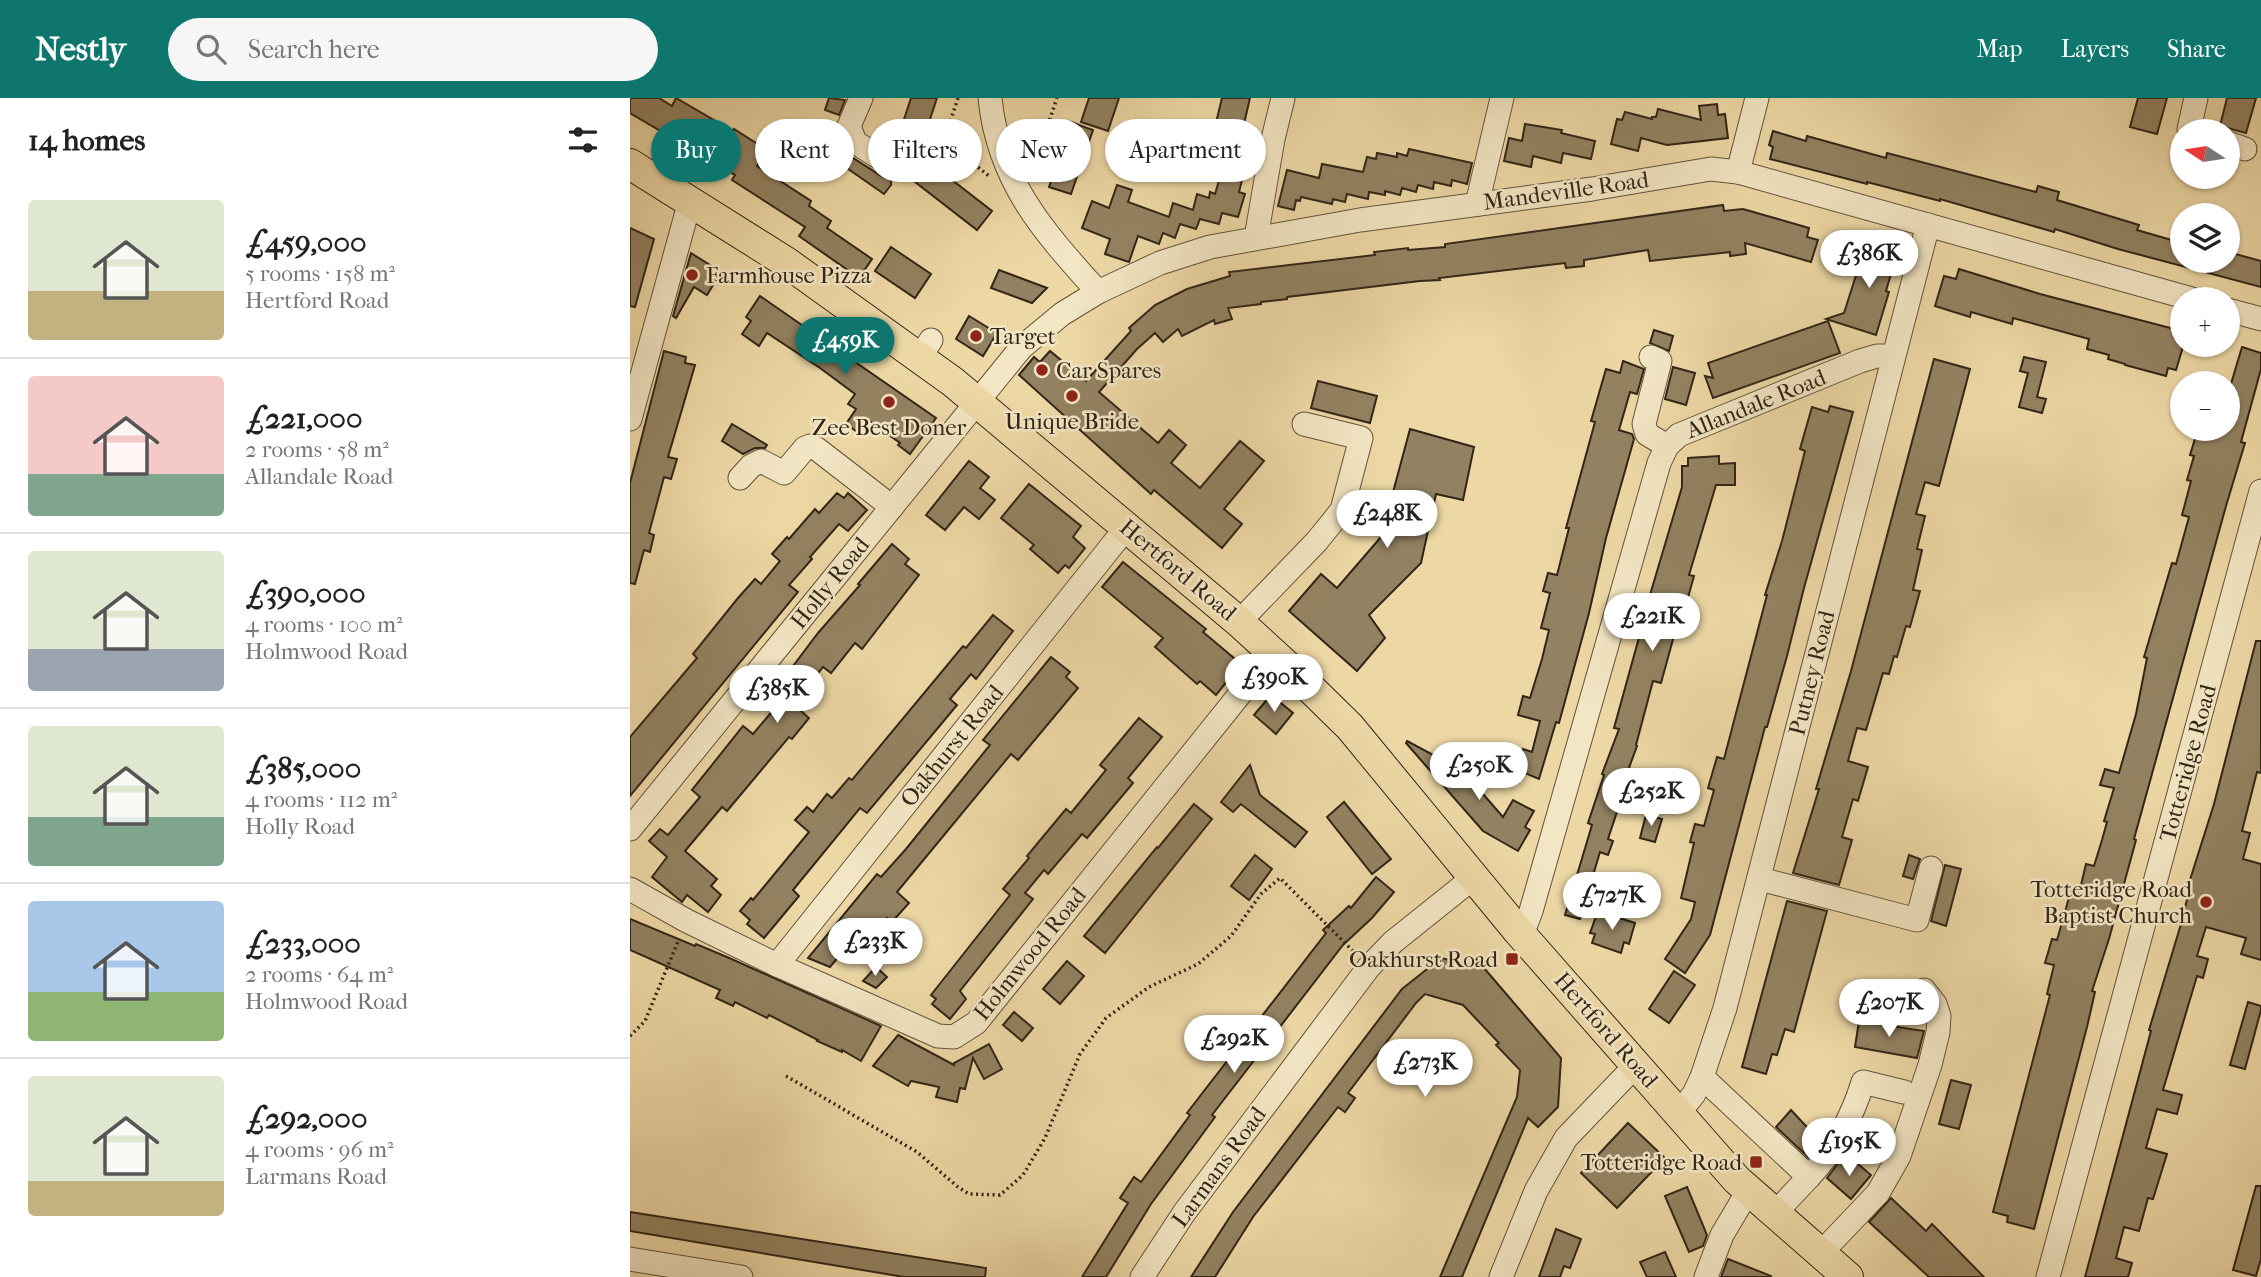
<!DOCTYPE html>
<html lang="en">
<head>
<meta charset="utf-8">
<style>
  body { margin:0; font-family:"IM FELL French Canon",serif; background:#f6f6f6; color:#222; height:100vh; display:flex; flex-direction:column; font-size:26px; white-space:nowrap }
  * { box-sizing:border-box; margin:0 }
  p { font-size:23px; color:#767676 }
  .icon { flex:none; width:38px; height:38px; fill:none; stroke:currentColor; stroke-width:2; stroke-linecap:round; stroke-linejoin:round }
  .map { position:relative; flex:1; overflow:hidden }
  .sheet { display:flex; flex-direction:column; background:#fff; width:630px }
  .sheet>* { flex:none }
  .guide { position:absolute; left:21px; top:21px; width:665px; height:63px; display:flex; gap:14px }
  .needle { width:46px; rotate:282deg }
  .tools { position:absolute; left:1540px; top:21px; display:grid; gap:14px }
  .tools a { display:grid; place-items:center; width:70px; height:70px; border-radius:50%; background:#fff; box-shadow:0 2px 5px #0004; font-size:35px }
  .price { position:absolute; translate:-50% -60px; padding:0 16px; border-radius:24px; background:#fff; color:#222; font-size:23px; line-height:46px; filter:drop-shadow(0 2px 4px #0008) }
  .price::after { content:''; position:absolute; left:50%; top:42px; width:21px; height:16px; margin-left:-10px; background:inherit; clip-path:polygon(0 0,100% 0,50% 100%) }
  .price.selected { background:#0f766e; color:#fff }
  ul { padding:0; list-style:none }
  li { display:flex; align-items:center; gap:21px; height:175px; padding:0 28px }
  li+li { border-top:2px solid #e0e0e0 }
  li span { display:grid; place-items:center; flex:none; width:196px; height:140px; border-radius:7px; color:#555 }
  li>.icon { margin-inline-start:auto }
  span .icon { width:84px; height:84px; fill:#fffc; stroke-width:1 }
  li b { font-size:30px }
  h2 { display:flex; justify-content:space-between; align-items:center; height:84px; padding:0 28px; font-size:30px }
  .tag { padding:0 24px; border-radius:32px; background:#fff; box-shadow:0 2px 5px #0004; font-size:24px; line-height:63px }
  .tag.selected { background:#0f766e; color:#fff }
  header { display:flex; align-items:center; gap:42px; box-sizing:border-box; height:98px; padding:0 35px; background:#0f766e; color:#fff }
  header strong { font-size:33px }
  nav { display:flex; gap:38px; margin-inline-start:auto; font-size:24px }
  .search { width:490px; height:63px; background:#f6f6f6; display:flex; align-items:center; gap:18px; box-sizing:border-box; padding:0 24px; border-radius:38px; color:#767676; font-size:26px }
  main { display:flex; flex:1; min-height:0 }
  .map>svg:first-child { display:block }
  .building { fill:#938261; stroke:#322517; stroke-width:2 }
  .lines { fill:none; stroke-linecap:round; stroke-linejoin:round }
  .minor-casing { stroke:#61523a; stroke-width:25 }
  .major-casing { stroke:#322517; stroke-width:32 }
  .path { stroke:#322517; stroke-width:3.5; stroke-dasharray:2 3.5; stroke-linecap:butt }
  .minor { stroke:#f3e6c4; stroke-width:23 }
  .major { stroke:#edd8a5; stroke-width:30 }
  .poi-dot { fill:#8f2418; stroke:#f3e6c4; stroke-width:2.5 }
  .labels { text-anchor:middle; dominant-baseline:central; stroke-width:5; stroke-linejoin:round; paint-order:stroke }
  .street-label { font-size:23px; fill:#322517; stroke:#f3e6c4 }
  .poi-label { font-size:23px; fill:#322517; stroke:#f3e6c4; text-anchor:start }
</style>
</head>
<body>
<header>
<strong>Nestly</strong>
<div class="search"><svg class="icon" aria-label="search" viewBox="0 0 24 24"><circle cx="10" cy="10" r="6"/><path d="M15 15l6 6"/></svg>Search here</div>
<nav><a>Map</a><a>Layers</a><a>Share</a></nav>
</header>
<main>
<section class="sheet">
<h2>14 homes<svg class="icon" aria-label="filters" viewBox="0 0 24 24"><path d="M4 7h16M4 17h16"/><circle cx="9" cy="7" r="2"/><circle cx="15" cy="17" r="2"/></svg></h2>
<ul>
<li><span style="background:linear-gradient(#dfe7d0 65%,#c2b280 0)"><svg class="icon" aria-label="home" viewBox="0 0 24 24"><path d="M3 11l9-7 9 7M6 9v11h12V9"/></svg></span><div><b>£459,000</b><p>5 rooms · 158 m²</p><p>Hertford Road</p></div></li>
<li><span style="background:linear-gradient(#f6c9c9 70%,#7fa58c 0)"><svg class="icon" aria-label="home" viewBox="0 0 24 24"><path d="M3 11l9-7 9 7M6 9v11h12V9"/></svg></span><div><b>£221,000</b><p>2 rooms · 58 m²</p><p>Allandale Road</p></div></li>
<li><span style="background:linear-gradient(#dfe7d0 70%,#9aa5b1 0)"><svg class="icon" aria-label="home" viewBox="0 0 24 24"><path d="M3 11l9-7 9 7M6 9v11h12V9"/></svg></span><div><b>£390,000</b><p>4 rooms · 100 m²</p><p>Holmwood Road</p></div></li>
<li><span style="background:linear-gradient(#dfe7d0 65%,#7fa58c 0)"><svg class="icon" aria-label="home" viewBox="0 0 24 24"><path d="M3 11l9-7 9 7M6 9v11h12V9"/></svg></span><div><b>£385,000</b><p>4 rooms · 112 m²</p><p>Holly Road</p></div></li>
<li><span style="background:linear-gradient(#a9c7e8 65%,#8fb573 0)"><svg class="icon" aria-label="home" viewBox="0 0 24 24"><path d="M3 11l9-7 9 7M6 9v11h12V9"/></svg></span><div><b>£233,000</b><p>2 rooms · 64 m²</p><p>Holmwood Road</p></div></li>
<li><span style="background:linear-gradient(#dfe7d0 75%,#c2b280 0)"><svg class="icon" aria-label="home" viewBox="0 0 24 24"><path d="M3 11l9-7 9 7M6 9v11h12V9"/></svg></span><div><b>£292,000</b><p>4 rooms · 96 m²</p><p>Larmans Road</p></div></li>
</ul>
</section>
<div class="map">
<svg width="1631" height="1179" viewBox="0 0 1631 1179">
  <rect width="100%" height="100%" fill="#edd8a5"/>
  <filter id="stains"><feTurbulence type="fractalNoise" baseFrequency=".00286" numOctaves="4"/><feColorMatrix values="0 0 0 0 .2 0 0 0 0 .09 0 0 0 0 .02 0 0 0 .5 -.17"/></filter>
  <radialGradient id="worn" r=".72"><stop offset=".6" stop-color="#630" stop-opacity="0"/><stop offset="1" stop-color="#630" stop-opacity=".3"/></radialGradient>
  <g class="building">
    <path d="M0,0H29L42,8L46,0L103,33L104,31L137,52L127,68L181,103L179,108L201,123L197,130L242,161L229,180L169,138L175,129L102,82L105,77L0,15Z"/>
    <path d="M199,0L215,2L209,17L195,12Z"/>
    <path d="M281,0H307L288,57L265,49Z"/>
    <path d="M459,0H489L478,33L451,24Z"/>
    <path d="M592,0H620L611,39L584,33Z"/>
    <path d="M1508,0H1537L1527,36L1500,29Z"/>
    <path d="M1597,0H1626L1616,35L1590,28Z"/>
    <path d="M1087,6L1088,17L1095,16L1098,40L1037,47L1011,40L1008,53L981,46L987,21L992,22L995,14L1022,21V19H1026L1028,11L1071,22L1069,8Z"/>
    <path d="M441,24L463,32L441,96L419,89Z"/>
    <path d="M895,26L932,32L931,35L965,43L961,61L933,55L931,65L903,58L901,69L874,63L879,40L892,43Z"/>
    <path d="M190,32L211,46L217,56L253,79L261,81V87L254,96L181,45Z"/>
    <path d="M1143,33L1176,43L1177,38L1256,60L1257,55L1406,94L1408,88L1429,94L1427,102L1509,127L1507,132L1552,145V163H1598V154L1631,163V189L1488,151L1425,131L1424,134L1310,101V103L1237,84V86L1140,61L1143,49L1139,47Z"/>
    <path d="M779,51L842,65L837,86L822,82L821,88L804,84L803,91L788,87L786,94L772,90L770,97L755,93V97L739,94L738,101L717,96L715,104L703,101L702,106L671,99L670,103L666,102L664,112L648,108L657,72L689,80L692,66L733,74L737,59L746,61L747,55L767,59V55L777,58Z"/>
    <path d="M295,61L362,113L347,132L280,80Z"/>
    <path d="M591,76L612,82L609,94L615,96L608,119L592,115L589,126L570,121L566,131L550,126L545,140L533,135L529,146L508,138L499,164L475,156L480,141L452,130L462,103L479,110L487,87L502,92L498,104L539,119L543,105L563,112L567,96L579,100L580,94L585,96Z"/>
    <path d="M1093,107L1094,113L1113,111L1179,130L1177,139L1188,142L1181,164L1115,145L1116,156L1100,158V154L1020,163L1018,152L954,162V168L936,170L935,165L809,180L810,182L790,183L657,199V201L631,204V206L598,210L602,221L585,226L584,222L552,238L548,231L533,244L525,235L507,251L469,294L528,345L539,332L556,347L541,365L570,390L610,343L634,363L594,411L612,426L592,450L524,392L521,396L389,277L404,259L410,264L420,253L456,283L501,233L499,230L525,207L557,191L600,178L599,174L745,157L744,154L778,150V152L815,149V146Z"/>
    <path d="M0,130L24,141L5,209L0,208Z"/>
    <path d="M1237,143L1268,152L1256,193L1259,194L1246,237L1196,221L1214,215Z"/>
    <path d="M261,149L301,176L285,200L245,173Z"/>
    <path d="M61,155L91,174L77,197L64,189L46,220L43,218Z"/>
    <path d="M1329,171L1410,196L1552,233V252L1546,272L1538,270L1536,278L1495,267V266L1478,261L1479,257L1457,251L1459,241L1383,220L1382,226L1341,214L1340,219L1305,208L1314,178L1326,181Z"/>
    <path d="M369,172L417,190L402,205L361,190Z"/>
    <path d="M130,198L306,320L280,356L268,347L270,345L238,322L229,335L216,326L226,311L218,306L225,296L190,270L137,235L129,248L112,236L121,223L116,219Z"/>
    <path d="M339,218L367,235L353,258L326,241Z"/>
    <path d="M1198,223L1210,255L1083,300L1075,278L1083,280L1078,265Z"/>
    <path d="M1024,232L1043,238L1039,253L1020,245Z"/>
    <path d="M1612,249L1631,255V271L1611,344L1615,345L1596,408L1504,741L1506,742L1479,841L1462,893L1465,894L1457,929L1404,1131L1377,1124L1378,1118L1363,1114L1420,897L1417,896L1424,867L1415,865L1422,841L1427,842L1442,789L1450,791L1456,766L1464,768L1472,742L1477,724L1474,723L1484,690L1470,687L1475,671L1489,675L1506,616L1517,560L1514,559L1542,465L1546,466L1559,419L1552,417L1561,383L1557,382L1564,358L1560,357L1568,331H1598V296Z"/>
    <path d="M34,253L56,259L55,265L65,267L38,359L47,361L41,381L34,379L19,435L24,437L20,454L14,452L5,486L0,485V385Z"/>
    <path d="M1394,259L1416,264L1407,299L1416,301L1412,315L1389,309L1398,275L1390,273Z"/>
    <path d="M1304,261L1340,271L1309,388L1295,384L1286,416L1295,418L1287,451L1292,452L1283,492L1290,493L1280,529L1276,528L1267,559L1264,558L1259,576L1253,575L1236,632L1227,630L1218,663L1238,669L1228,703L1223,701L1212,739L1222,742L1209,787L1163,775L1189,691H1186L1221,573Z"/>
    <path d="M993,263L1014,271L1007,296L1000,294L989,332L1002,336L1004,341L976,440L959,515L929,625L926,624L909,681L885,671L893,651L902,654L910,623L888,617L893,598L900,600L912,561L919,532L911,530L920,495L913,493L918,475L927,477L939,430H936L965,324L961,323L976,271L990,275Z"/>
    <path d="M1043,269L1065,275L1056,307L1035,301Z"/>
    <path d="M688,283L747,298L740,325L681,310Z"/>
    <path d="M1200,308L1223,314L1174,490L1157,558L1137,629H1135L1080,837L1055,875L1035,861L1061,821L1065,804L1051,800L1064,745L1060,744L1065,726L1074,728L1084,692L1078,690L1087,659L1094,661L1137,497H1135L1152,443L1175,353L1170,351L1182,309L1198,314Z"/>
    <path d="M102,326L137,347L135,350H125L113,356L92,343Z"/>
    <path d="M780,331L844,349L833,402L806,396L791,465L739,517L755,540L727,573L659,513L691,476L707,490L751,439Z"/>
    <path d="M1089,358V366L1105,365V387H1086L1059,477L1064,478L1057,503L1061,504L1056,519L1052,518L1048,534H1045L1031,585L1023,583L1006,647L1007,648L989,697L992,699L978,741L983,743L978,757L970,754L950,821L935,817L962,727L958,725L974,677L972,676L989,631L984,630L1013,525L1012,524L1052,389V368H1058V360Z"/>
    <path d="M339,363L359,379L350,390L365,402L349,421L334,409L315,432L296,417Z"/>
    <path d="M399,386L451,428L443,439L455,450L439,470L435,467L428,475L400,451L404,447L371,420Z"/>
    <path d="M207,395L214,400L218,395L237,412L218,433L209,426L180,459L182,461L159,487L168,494L0,698V639L67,560L63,556L108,500L125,481L131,486L150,463L142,456L157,439L159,441L185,411L189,415Z"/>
    <path d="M262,446L279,461L275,466L289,477L232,551L225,545L201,575L193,569L172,596L179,603L171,613L179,620L162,641L159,639L97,713L92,709L55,753L87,781L81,788L91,797L78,814L57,797L52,804L22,779L37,759L19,743L30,731L38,737L70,699L62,692L113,628L123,636L157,596L148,588L188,535L230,487L228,486Z"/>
    <path d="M493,464L576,531L573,534L611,566L586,597L570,583L567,586L525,549L533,540L472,489Z"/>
    <path d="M363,517L383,533L346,581L341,576L320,601L327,607L237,715L230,710L163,792L169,798L134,840L117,826L120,822L110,813L121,800L123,802L179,734L165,722L177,709L183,714L197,696L202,700L219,680L222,682L333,548L336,550Z"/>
    <path d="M1626,543H1631V675L1627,674L1612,733L1620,735L1613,761L1631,766V862L1611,856L1616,840L1576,829L1567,858L1578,861L1573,880L1567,878L1533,992L1552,997L1547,1016L1527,1011L1516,1050L1537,1056L1523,1101L1518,1100L1509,1133L1494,1129L1486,1160L1502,1165L1498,1179H1455L1521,933L1519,932L1551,826L1561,785H1559L1584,706Z"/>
    <path d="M421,559L440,574L436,579L448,590L388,662L381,656L267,794L279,805L262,824L257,820L225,861L215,851L200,869L178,860L247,776L251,779L276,751L360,647L353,642Z"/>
    <path d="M641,597L663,615L646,636L624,617Z"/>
    <path d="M509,620L532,639L498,680L503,685L457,740L452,736L418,776L414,772L395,795L403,801L330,893L336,901L320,921L302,906L306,901L301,897L380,797L373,791L399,760L397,758L436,711L441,715L476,672L470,667Z"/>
    <path d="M777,643L833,673L873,719L883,702L904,713L895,729L900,732L888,753L853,733L776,645Z"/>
    <path d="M620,667L630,697L677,734L665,749L611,706L603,714L591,704Z"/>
    <path d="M714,704L761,761L742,776L697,719Z"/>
    <path d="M564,706L582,721L475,855L454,838L527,749L528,750Z"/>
    <path d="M1016,717L1032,721L1025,744L1010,740Z"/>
    <path d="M625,757L642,771L619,802L601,788Z"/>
    <path d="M1279,757L1290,761L1283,781L1273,778Z"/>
    <path d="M1315,767L1331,771L1316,828L1301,823Z"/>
    <path d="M746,779L764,794L742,820L713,847L582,1017L585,1019L521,1106L476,1179H452L498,1105L490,1100L504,1079L511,1084L560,1017L557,1015L696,835L693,832L719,808L721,810Z"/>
    <path d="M1157,803L1197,813L1164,934L1155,931L1147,957L1142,956L1136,976L1112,969Z"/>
    <path d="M968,813L1005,825L999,846L994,844L991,855L962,845L965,836L960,835Z"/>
    <path d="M0,821L65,848L66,846L97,859L251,928L231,963L212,952V954L187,943L188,942L139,917L137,920L105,904L103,908L86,900L90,892L0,852Z"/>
    <path d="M811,860L854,870L931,960L928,1009L908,1029L898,1020L832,1179H810L887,999L890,972L866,947L869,945L833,907L795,896L786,905L718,995L725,1000L715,1014L708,1009L623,1119L585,1179H561L603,1114L772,891Z"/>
    <path d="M437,863L454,878L430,906L413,891Z"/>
    <path d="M246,869L257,879L246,890L233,883Z"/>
    <path d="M1044,873L1065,887L1039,925L1019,911Z"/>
    <path d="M1618,904L1631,908V912L1615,971L1600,967Z"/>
    <path d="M384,914L403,930L392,943L373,927Z"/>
    <path d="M1229,923L1294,933L1287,960L1225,949Z"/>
    <path d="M268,937L324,967V965L359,946L372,971L354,981L343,960L335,991L330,990L327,1004L306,999L309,989L281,983L278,988L243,968Z"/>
    <path d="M1321,982L1341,987L1329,1031L1309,1026Z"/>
    <path d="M1161,1012L1190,1043L1178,1059L1146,1029Z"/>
    <path d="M998,1025L1035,1060L987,1110L951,1075Z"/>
    <path d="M1221,1060L1241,1077L1221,1101L1197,1080L1209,1064L1214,1068Z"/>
    <path d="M1626,1088H1631V1161L1626,1178L1603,1172Z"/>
    <path d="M1057,1089L1077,1137L1073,1148L1059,1154L1035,1098Z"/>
    <path d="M1261,1100L1296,1133L1302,1126L1354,1179H1299L1239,1124Z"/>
    <path d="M0,1114L356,1170L355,1179H274L0,1133Z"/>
    <path d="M926,1131L951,1141L940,1170L934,1168L930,1179H909Z"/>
    <path d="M1035,1154L1046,1179H1017L1010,1164Z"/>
    <path d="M1098,1161L1141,1178L1140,1179H1091Z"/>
  </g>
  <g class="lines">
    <defs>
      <g id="minor">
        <path d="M231,0L219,28L225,44L261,67"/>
        <path d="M360,0C368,84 415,135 468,194"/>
        <path d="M1565,33L1559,31L1566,0"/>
        <path d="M1598,45L1615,51"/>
        <path d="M1108,74L1127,0"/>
        <path d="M847,106L872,0"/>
        <path d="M626,140L643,41L653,0"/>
        <path d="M1598,212L1631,221"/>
        <path d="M1021,259L1030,263L1014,326L1017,336L1037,348"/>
        <path d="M289,260L301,242"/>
        <path d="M0,321L60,103"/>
        <path d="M110,380L121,368L131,363L154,375L175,350L180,348L187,351L262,409"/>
        <path d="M609,524L687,443L712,412L731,340L674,326"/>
        <path d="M0,731L391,250L432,216L468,194L530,165L580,149L730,122L962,91L1081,71L1108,74L1562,201"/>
        <path d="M1130,781L1287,822L1301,770"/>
        <path d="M0,791L57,823L147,867L308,938L324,939L346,925L643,555"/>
        <path d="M888,833L896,826L901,813L1029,365L1037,348L1049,337L1230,263L1247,258H1263"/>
        <path d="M147,867L496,430"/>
        <path d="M1072,979L1179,1079L1144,1116"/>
        <path d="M1048,1016L1064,996L1072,979L1095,910L1298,127"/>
        <path d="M1179,1079C1205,1051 1222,1020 1233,984L1274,994"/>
        <path d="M1190,1156L1248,1095L1269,1058L1300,967L1308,934L1309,918L1305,906L1294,892"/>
        <path d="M0,1161L111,1179"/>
        <path d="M512,1179L554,1115L739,869L763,844L843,780"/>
        <path d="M871,1179L906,1093L936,1040L1006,967"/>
        <path d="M1076,1179L1092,1137L1118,1093"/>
        <path d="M1418,1179L1631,393"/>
      </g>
      <path id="major" d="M0,66L156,164L323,284L609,524L668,578L720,629L888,833L1107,1082L1218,1179"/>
    </defs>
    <use href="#minor" class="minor-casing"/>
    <use href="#major" class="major-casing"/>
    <g class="path">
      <path d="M328,0L314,42L359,78"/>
      <path d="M402,74L427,0"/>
      <path d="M0,938L15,923L49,841"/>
      <path d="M156,978L287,1054L328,1089L339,1096L370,1097L393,1077L415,1040L450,956L476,920L519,889L568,866L601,838L631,796L650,780L725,855"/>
    </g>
    <use href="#minor" class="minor"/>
    <use href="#major" class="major"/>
  </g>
  <g class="poi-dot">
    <circle cx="62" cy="177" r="7"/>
    <circle cx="346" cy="238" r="7"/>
    <circle cx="412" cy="272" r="7"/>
    <circle cx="442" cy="298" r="7"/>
    <circle cx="259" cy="304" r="7"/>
    <circle cx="1576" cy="804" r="7"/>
    <rect x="875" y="854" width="14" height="14" rx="3.5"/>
    <rect x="1119" y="1057" width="14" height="14" rx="3.5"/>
  </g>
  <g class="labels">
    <g class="street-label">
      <text transform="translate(936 93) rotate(-8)">Mandeville Road</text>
      <text transform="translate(1126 306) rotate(-22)">Allandale Road</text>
      <text transform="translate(548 472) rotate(40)">Hertford Road</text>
      <text transform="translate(200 485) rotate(-51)">Holly Road</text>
      <text transform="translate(1182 575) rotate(-76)">Putney Road</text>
      <text transform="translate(322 648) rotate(-51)">Oakhurst Road</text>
      <text transform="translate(1558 665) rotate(-75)">Totteridge Road</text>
      <text transform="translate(400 856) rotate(-51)">Holmwood Road</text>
      <text transform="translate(976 932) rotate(49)">Hertford Road</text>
      <text transform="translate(589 1069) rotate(-54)">Larmans Road</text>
    </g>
    <g class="poi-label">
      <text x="76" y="177">Farmhouse Pizza</text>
      <text x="360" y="238">Target</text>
      <text x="426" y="272">Car Spares</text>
      <text x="442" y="323" text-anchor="middle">Unique Bride</text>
      <text x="259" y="329" text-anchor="middle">Zee Best Doner</text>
      <text x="1562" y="791" text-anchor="end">Totteridge Road<tspan x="1562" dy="26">Baptist Church</tspan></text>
      <text x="868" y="861" text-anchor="end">Oakhurst Road</text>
      <text x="1112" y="1064" text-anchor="end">Totteridge Road</text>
    </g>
  </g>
  <rect width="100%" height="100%" filter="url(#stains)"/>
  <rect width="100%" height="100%" fill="url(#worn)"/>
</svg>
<div class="tools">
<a><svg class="needle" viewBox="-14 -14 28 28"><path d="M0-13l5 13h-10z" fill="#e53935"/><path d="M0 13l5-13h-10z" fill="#767676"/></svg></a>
<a><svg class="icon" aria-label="layers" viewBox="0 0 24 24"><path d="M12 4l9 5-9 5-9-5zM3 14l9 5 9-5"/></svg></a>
<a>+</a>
<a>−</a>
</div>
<b class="price" style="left:1239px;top:192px">£386K</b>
<b class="price selected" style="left:215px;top:279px">£459K</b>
<b class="price" style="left:757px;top:452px">£248K</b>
<b class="price" style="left:1022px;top:555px">£221K</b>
<b class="price" style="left:644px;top:616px">£390K</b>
<b class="price" style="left:147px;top:627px">£385K</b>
<b class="price" style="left:849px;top:704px">£250K</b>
<b class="price" style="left:1021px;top:730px">£252K</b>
<b class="price" style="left:982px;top:834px">£727K</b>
<b class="price" style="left:245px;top:880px">£233K</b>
<b class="price" style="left:1259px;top:941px">£207K</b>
<b class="price" style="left:604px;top:977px">£292K</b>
<b class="price" style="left:795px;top:1001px">£273K</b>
<b class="price" style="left:1219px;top:1080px">£195K</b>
<div class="guide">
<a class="tag selected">Buy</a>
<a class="tag">Rent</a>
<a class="tag">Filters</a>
<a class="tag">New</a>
<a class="tag">Apartment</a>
</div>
</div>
</main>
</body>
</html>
